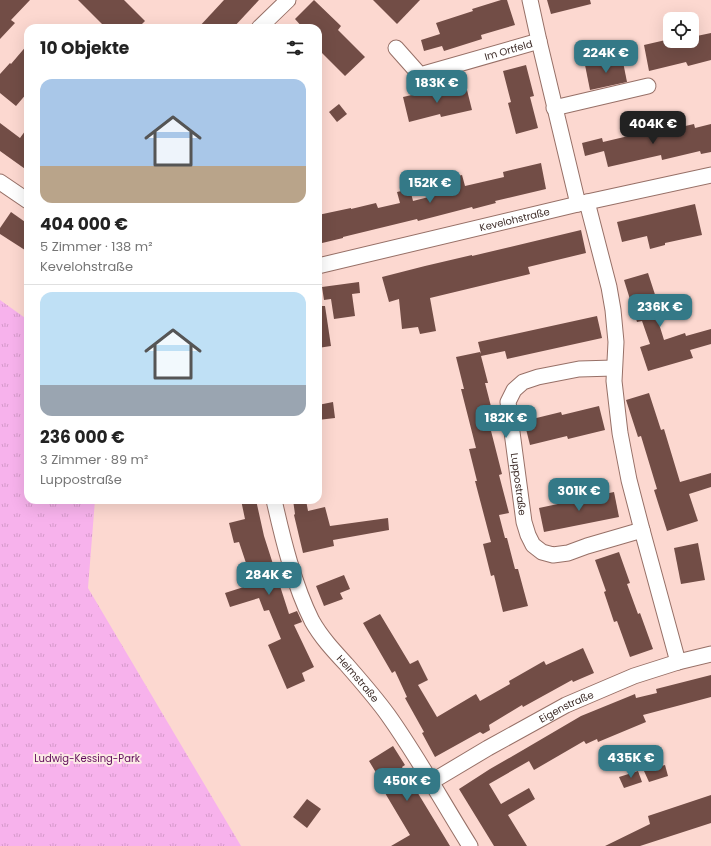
<!DOCTYPE html>
<html lang="de">
<head>
<meta charset="utf-8">
<style>
  body { margin:0; font-family:Poppins,sans-serif; background:#f2f2f2; color:#222; height:100vh; display:flex; flex-direction:column; font-size:15px; white-space:nowrap }
  * { box-sizing:border-box; margin:0 }
  p { font-size:13px; color:#767676 }
  .icon { flex:none; width:22px; height:22px; fill:none; stroke:currentColor; stroke-width:2; stroke-linecap:round; stroke-linejoin:round }
  .map { position:relative; flex:1; overflow:hidden }
  .sheet { position:absolute; left:24px; top:24px; width:298px; height:480px; display:flex; flex-direction:column; background:#fff; border-radius:12px; box-shadow:0 4px 16px #0002 }
  .sheet>* { flex:none }
  .buttons { position:absolute; left:663px; top:12px; display:grid; gap:8px }
  .buttons a { display:grid; place-items:center; width:36px; height:36px; border-radius:8px; background:#fff; box-shadow:0 4px 16px #0002; font-size:20px }
  .price { position:absolute; translate:-50% -34px; padding:0 9px; border-radius:8px; background:#347987; color:#fff; font-size:13px; line-height:26px; filter:drop-shadow(0 1px 2px #0008) }
  .price::after { content:''; position:absolute; left:50%; top:24px; width:12px; height:9px; margin-left:-6px; background:inherit; clip-path:polygon(0 0,100% 0,50% 100%) }
  .price.on { background:#222; color:#fff }
  ul { padding:0; list-style:none }
  li { display:grid; align-content:center; gap:8px; height:212px; padding:0 16px }
  li+li { border-top:1px solid #e0e0e0 }
  li span { display:grid; place-items:center; height:124px; border-radius:12px; color:#555 }
  li>.icon { margin-inline-start:auto }
  span .icon { width:72px; height:72px; fill:#fffc; stroke-width:1 }
  li b { font-size:17px }
  h2 { display:flex; justify-content:space-between; align-items:center; height:48px; padding:0 16px; font-size:17px }
  .map>svg:first-child { display:block }
  .grass { fill:url(#grass-tufts) }
  .building { fill:#724d46 }
  .lines { fill:none; stroke-linecap:round; stroke-linejoin:round }
  .street-casing { stroke:#977067; stroke-width:17 }
  .street { stroke:#fff; stroke-width:15 }
  .labels { text-anchor:middle; dominant-baseline:central; stroke-width:4; stroke-linejoin:round; paint-order:stroke }
  .street-label { font-size:10px; fill:#3d2c28; stroke:#fceae6 }
  .park-label { font-size:10px; fill:#600c5a; stroke:#fceae6 }
</style>
</head>
<body>
<div class="map">
<svg width="711" height="846" viewBox="0 0 711 846">
  <defs>
    <pattern id="grass-tufts" width="24" height="20" patternUnits="userSpaceOnUse"><rect width="24" height="20" fill="#f7b2ec"/><path d="M3 7l-1-3M5 7V3M7 7l1-3M15 17l-1-3M17 17v-4M19 17l1-3" fill="none" stroke="#d599ca"/></pattern>
  </defs>
  <rect width="100%" height="100%" fill="#fcd8d0"/>
  <path class="grass" d="M0,300L28,320V500H95L88,588L241,846H0Z"/>
  <g class="building">
    <path d="M0,0H30L11,20L15,23L0,39Z"/>
    <path d="M78,0H124L145,21L138,28H106Z"/>
    <path d="M224,0H259L233,28H198Z"/>
    <path d="M314,0L341,26L338,30L365,57L345,76L318,49V28H303L295,19Z"/>
    <path d="M373,0H420L397,24Z"/>
    <path d="M501,0H507L515,25L481,35L482,39L444,51L442,46L424,51L421,40L440,34L436,23L473,11L472,9Z"/>
    <path d="M547,0H590L591,4L551,14Z"/>
    <path d="M711,33V60L688,66L686,62L649,71L644,45L670,39V41H692V37Z"/>
    <path d="M28,44V92L16,106L0,93V74L10,63L11,64Z"/>
    <path d="M622,57L627,82L590,90L585,65Z"/>
    <path d="M526,65L534,96L530,97L538,128L516,134L508,103L511,102L503,71Z"/>
    <path d="M466,86L472,110L441,117L440,114L409,122L403,97L434,90L435,93Z"/>
    <path d="M339,104L347,114L337,122L329,112Z"/>
    <path d="M0,123L20,138L28,127V171L0,151Z"/>
    <path d="M694,124L695,128L711,124V152L701,154L700,151L662,160L661,155L608,167L604,151L585,156L582,143L602,138L603,142L637,134L638,137Z"/>
    <path d="M541,163L546,189L495,201L496,203L473,209L472,207L418,221L417,219L343,237V238L318,244V215L351,208V209L376,203L378,208L400,203L397,192L410,189L413,201L452,191L449,178L462,175L465,186L504,177L503,172Z"/>
    <path d="M695,204L702,235L665,243V245L650,249L647,236L622,242L617,222Z"/>
    <path d="M11,212L28,224V252L0,234V228Z"/>
    <path d="M581,230L586,253L528,267L530,274L430,298L436,331L420,334L418,327L402,329L399,299L389,302L382,277L425,266L472,255V256Z"/>
    <path d="M648,273L661,313L656,314L664,340L685,333L686,336L711,329V344L690,350L693,358L648,371L640,347L650,344L642,321L637,322L624,280Z"/>
    <path d="M359,282L360,293L352,294L355,316L334,319L331,299L324,300L322,287Z"/>
    <path d="M318,306H325L331,346L318,348Z"/>
    <path d="M597,316L602,338L507,359L505,351L481,356L488,383H485L495,422L489,423L502,474L499,475L509,513L499,515L505,538H507L515,569H518L528,606L503,612L494,575L491,576L483,544L491,542L475,481H477L469,449L476,448L461,389H464L456,357L480,352L481,354L478,342Z"/>
    <path d="M649,393L661,430L664,429L680,482L711,473V487L689,494L698,521L667,531L654,490L657,489L641,436L638,437L626,400Z"/>
    <path d="M333,402L335,418L318,420V405Z"/>
    <path d="M599,406L605,430L568,439L567,436L530,445L524,421L561,412L562,415Z"/>
    <path d="M614,492L619,517L544,532L539,508Z"/>
    <path d="M241,500H256L264,536L289,614L297,611L302,622L294,625L314,667L302,673L305,681L287,689L268,645L281,639L269,610L264,611L259,598L230,607L225,593L253,584L239,542L234,543L229,523L245,519Z"/>
    <path d="M293,500H306L308,511L325,507L330,526L388,518L389,530L333,540L334,546L303,553L294,515L295,514Z"/>
    <path d="M698,543L705,580L681,584L674,548Z"/>
    <path d="M619,552L630,583L627,584L638,614L640,613L653,649L630,657L617,621L614,622L604,592L606,591L595,560Z"/>
    <path d="M344,575L350,589L340,593L343,599L324,606L316,586Z"/>
    <path d="M380,614L410,664L418,660L428,680L418,685L437,717L476,694L480,701L510,684L509,681L544,661L546,665L583,648L594,673L573,682L572,680L523,707L522,705L489,725L490,730L483,734L480,732L435,757L422,733L424,732L405,698L407,697L395,671L392,673L363,623Z"/>
    <path d="M711,675V697L643,715L646,722L598,742L597,739L586,744L584,741L534,770L529,761L489,784L501,804L529,788L535,799L508,815L527,846H494L459,789L490,769L523,750L581,716L635,694L636,698L657,693L656,689Z"/>
    <path d="M393,746L405,765L402,767L450,846H391L410,835L385,793L387,791L369,761Z"/>
    <path d="M665,765L668,776L649,782L644,771Z"/>
    <path d="M638,771L642,782L624,788L619,777Z"/>
    <path d="M711,795V823L640,846H605L650,824L648,816Z"/>
    <path d="M307,799L321,809L307,828L293,817Z"/>
  </g>
  <g class="lines">
    <defs>
      <g id="street">
        <path d="M530,0L539,41L578,204"/>
        <path d="M259,28L288,0"/>
        <path id="s1" d="M396,48L420,75L539,41"/>
        <path d="M554,108L648,86"/>
        <path d="M0,182L28,201"/>
        <path d="M587,202L609,287L613,310L616,342L614,381L620,433L629,480L642,530L678,662"/>
        <path id="s2" d="M318,266L578,204L711,175"/>
        <path id="s3" d="M614,368L579,369L538,377L523,382L514,390L508,402L524,522L528,535L533,545L542,552L553,555L568,553L587,546L642,530"/>
        <path id="s4" d="M274,500C283,540 294,585 312,621C321,637 333,650 346,664C360,680 375,697 388,715C418,757 443,803 470,846"/>
        <path id="s5" d="M431,782L488,748L566,705L634,676L678,662L711,654"/>
      </g>
    </defs>
    <use href="#street" class="street-casing"/>
    <use href="#street" class="street"/>
  </g>
  <g class="labels">
    <g class="street-label">
      <text stroke="none"><textPath href="#s1" startOffset="128">Im Ortfeld</textPath></text>
      <text stroke="none"><textPath href="#s2" startOffset="202">Kevelohstraße</textPath></text>
      <text stroke="none"><textPath href="#s3" startOffset="201">Luppostraße</textPath></text>
      <text stroke="none"><textPath href="#s4" startOffset="201">Heimstraße</textPath></text>
      <text stroke="none"><textPath href="#s5" startOffset="155">Eigenstraße</textPath></text>
    </g>
    <g class="park-label">
      <text x="87" y="758">Ludwig-Kessing-Park</text>
    </g>
  </g>
</svg>
<div class="buttons">
<a><svg class="icon" aria-label="locate" viewBox="0 0 24 24"><circle cx="12" cy="12" r="6"/><path d="M12 2v4M12 18v4M2 12h4M18 12h4"/></svg></a>
</div>
<b class="price" style="left:606px;top:74px">224K €</b>
<b class="price" style="left:437px;top:104px">183K €</b>
<b class="price on" style="left:653px;top:145px">404K €</b>
<b class="price" style="left:430px;top:204px">152K €</b>
<b class="price" style="left:660px;top:328px">236K €</b>
<b class="price" style="left:506px;top:439px">182K €</b>
<b class="price" style="left:579px;top:512px">301K €</b>
<b class="price" style="left:269px;top:596px">284K €</b>
<b class="price" style="left:631px;top:779px">435K €</b>
<b class="price" style="left:407px;top:802px">450K €</b>
<section class="sheet">
<h2>10 Objekte<svg class="icon" aria-label="filters" viewBox="0 0 24 24"><path d="M4 7h16M4 17h16"/><circle cx="9" cy="7" r="2"/><circle cx="15" cy="17" r="2"/></svg></h2>
<ul>
<li><span style="background:linear-gradient(#a9c7e8 70%,#b9a48a 0)"><svg class="icon" aria-label="home" viewBox="0 0 24 24"><path d="M3 11l9-7 9 7M6 9v11h12V9"/></svg></span><div><b>404 000 €</b><p>5 Zimmer · 138 m²</p><p>Kevelohstraße</p></div></li>
<li><span style="background:linear-gradient(#bfe0f5 75%,#9aa5b1 0)"><svg class="icon" aria-label="home" viewBox="0 0 24 24"><path d="M3 11l9-7 9 7M6 9v11h12V9"/></svg></span><div><b>236 000 €</b><p>3 Zimmer · 89 m²</p><p>Luppostraße</p></div></li>
</ul>
</section>
</div>
</body>
</html>
